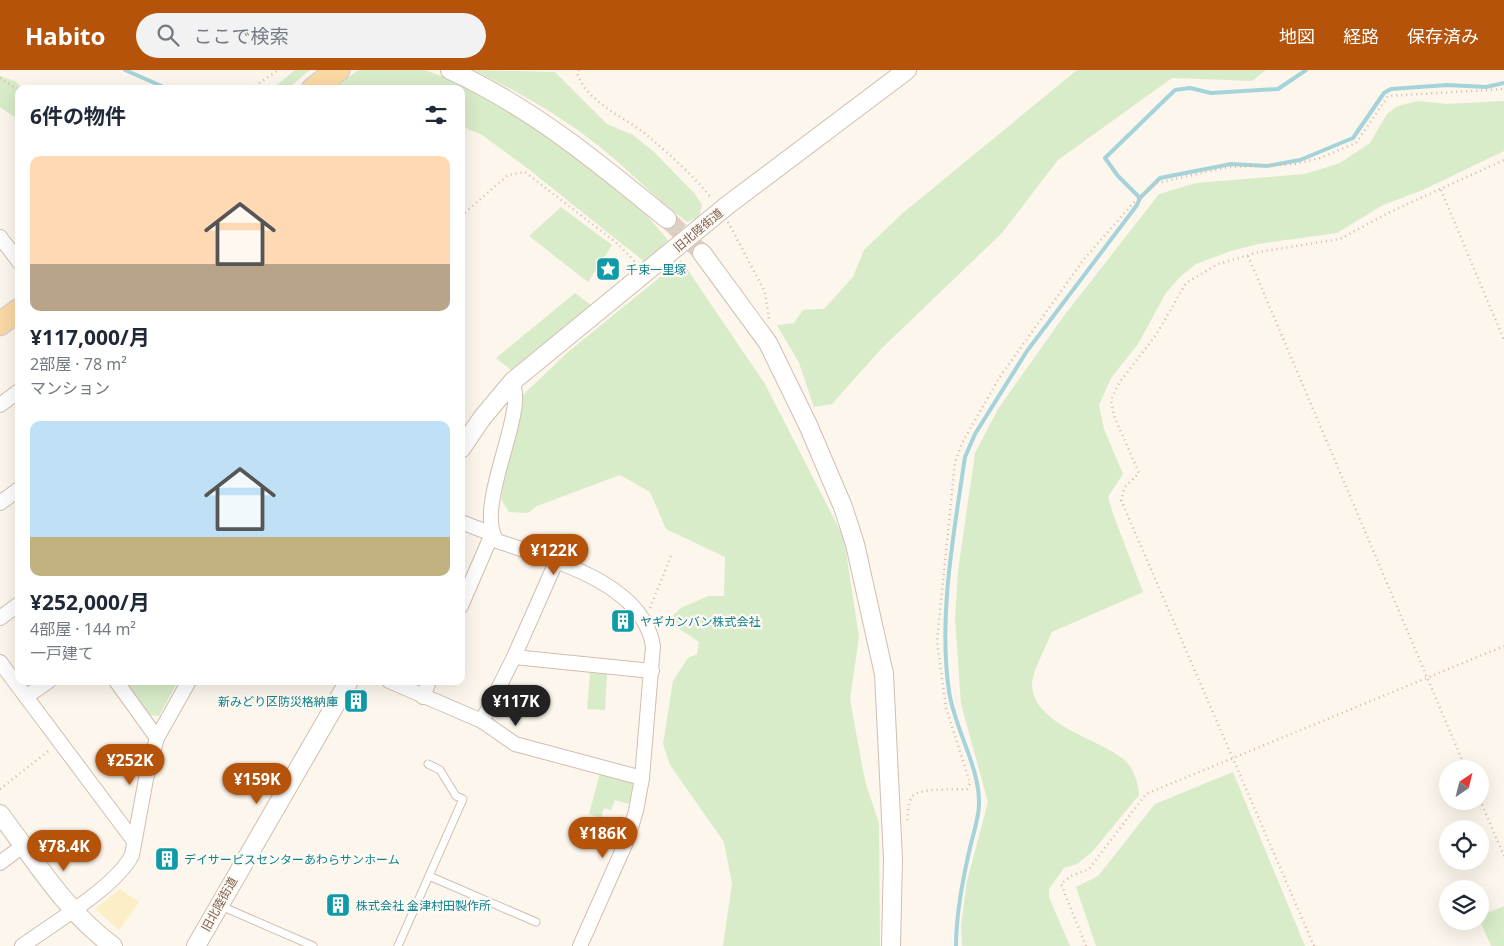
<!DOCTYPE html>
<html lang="ja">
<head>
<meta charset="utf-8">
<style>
  body { margin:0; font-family:"Noto Sans","Noto Sans JP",sans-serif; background:#f2f2f3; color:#1f2937; height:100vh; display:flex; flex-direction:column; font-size:19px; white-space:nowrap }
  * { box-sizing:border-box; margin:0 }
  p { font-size:16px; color:#747a83 }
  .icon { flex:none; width:28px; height:28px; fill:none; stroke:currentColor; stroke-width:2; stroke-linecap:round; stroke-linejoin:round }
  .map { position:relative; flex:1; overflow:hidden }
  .sheet { position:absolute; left:15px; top:15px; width:450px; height:600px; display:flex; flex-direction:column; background:#fff; border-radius:10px; box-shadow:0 5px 20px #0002 }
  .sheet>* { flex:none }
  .needle { width:32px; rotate:35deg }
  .fabs { position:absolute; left:1439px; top:690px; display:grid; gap:10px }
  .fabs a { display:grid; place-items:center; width:50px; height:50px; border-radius:50%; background:#fff; box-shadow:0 5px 20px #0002; font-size:25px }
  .price { position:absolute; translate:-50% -42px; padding:0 11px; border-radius:18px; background:#b45309; color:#fff; font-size:16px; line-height:32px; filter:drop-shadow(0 1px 2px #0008) }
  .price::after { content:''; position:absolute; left:50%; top:30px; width:15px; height:11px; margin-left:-8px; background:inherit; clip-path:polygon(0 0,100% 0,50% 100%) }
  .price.active { background:#222; color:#fff }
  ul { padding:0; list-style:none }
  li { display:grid; align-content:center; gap:10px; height:265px; padding:0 15px }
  li span { display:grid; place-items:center; height:155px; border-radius:10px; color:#555 }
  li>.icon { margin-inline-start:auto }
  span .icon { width:90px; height:90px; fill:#fffc; stroke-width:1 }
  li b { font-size:21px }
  h2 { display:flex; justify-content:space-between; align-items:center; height:60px; padding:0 15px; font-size:21px }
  header { display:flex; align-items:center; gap:30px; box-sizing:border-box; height:70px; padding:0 25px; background:#b45309; color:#fff }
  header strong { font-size:24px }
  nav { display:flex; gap:28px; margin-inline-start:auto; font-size:18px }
  .search { width:350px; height:45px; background:#f2f2f3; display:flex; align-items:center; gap:12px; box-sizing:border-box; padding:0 18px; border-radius:28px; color:#747a83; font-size:19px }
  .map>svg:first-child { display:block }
  .green { fill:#d8ecc9 }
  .sand { fill:#fcefc7 }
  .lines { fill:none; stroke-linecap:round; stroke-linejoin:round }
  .stream { stroke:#a5d3da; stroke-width:4 }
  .tertiary-tunnel { stroke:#dcd0c4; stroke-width:18; stroke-dasharray:18 9; stroke-linecap:butt }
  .service-casing { stroke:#d1beb0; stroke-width:9 }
  .minor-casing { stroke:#d1beb0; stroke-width:16 }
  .tertiary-casing { stroke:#d1beb0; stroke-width:20 }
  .primary-casing { stroke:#dad1cd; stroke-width:25 }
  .path { stroke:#d9b8a5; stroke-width:2.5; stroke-dasharray:1 4; stroke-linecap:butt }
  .service { stroke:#fff; stroke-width:7 }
  .minor { stroke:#fff; stroke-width:14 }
  .tertiary { stroke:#fff; stroke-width:18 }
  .primary { stroke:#fbd9a5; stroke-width:22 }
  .labels { text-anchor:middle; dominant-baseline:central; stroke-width:4.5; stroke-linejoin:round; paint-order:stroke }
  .street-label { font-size:12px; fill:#7a5c4d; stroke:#fffaf3 }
  .culture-label { font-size:12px; fill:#0d838f; stroke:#fffaf3; text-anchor:start }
</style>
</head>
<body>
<header>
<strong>Habito</strong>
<div class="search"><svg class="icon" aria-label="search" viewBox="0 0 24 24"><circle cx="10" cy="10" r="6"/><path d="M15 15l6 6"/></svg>ここで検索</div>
<nav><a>地図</a><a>経路</a><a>保存済み</a></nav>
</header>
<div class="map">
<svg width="1504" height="876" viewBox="0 0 1504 876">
  <rect width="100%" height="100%" fill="#fdf6ec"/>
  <g class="green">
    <path d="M295,0H310L287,19H272Z"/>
    <path d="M358,0H425L452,10L503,37L603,105L644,136L649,148L668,170L646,193L527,98L482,65L461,56V19H333Z"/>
    <path d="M474,0L555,2L607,54L633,65L654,82L695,124L702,135L699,147L687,152C656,129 630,101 600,77C561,46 518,22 474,0Z"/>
    <path d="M1077,0H1266L1252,11L1172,8L1058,90L1002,163L882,278L832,334L814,337L799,293L777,255L794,253L803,240L824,239L853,207L864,180L904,142Z"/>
    <path d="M0,6L15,11L23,19H19V50L0,37Z"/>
    <path d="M1418,31L1447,34L1504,31V81L1423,120L1383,135L1337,163L1258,174L1231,181L1196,194L1180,207L1166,223L1138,274L1111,308L1099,335L1104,359L1123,404L1108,427L1113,444L1143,522L1052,562C1046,576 1032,602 1032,616C1034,654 1098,669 1122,688C1133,696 1138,711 1139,725L1092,782L1077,794L1064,798L1049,819V827L1070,876H962L961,855L967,811L988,732L961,634L955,548L958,501L975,383L998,339L1063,247L1159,124L1196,113L1305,104L1340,93L1370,73L1387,44L1398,36Z"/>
    <path d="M561,137L612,175L588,212L529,166Z"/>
    <path d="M681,190L765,314L844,468L859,567L850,629L865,711L879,753L880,876H723L732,814L724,772L670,695L663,674L673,611L688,588L697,584L699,572L675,556L673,545L681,538L708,526H724L725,487L666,459L650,422L620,405L537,436L528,443L509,442L501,429L514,353L523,325L568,282Z"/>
    <path d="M575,223L592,236L511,300L496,288Z"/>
    <path d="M590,603L607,604L605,640L587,639Z"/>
    <path d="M123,611H178L159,646L148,645Z"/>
    <path d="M1233,702L1305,876H1096L1076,817L1098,806L1155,734Z"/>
    <path d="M600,703L628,710L634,715L629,734L615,730L611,740L604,738L601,748L589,744Z"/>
    <path d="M1504,836V876H1491L1480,851V846Z"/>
  </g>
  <path class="sand" d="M120,819L139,832L119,860L95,839Z"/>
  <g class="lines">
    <g class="stream">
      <path d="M125,0L168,19"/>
      <path d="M1140,128L1160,108L1231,94L1267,96L1300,90L1353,68L1384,23L1391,19L1447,15L1486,17L1504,13"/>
      <path d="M956,876C956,845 962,813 969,782C972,767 979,749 979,734C980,697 954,658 949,621C938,546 954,462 965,387L975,364L1027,281L1137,135L1140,128L1118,106L1105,88L1175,20L1190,18L1211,23L1278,19L1306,0"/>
    </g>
    <path class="tertiary-tunnel" d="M667,149L702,183"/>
    <defs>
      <g id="service">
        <path d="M429,806L536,852"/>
        <path d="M221,836L313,876"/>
        <path d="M398,876L463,729L456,726L440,700L428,694"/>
      </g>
      <g id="minor">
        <path d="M0,167L19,192"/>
        <path d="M513,311C514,318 516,325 515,331C515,363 476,444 497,471C549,489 643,512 653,576L642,708L636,741L627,770L580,876"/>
        <path d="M0,335L19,321"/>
        <path d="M0,433L19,419"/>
        <path d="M461,452L492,464L461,536"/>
        <path d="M0,548L19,534"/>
        <path d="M514,587L652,601"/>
        <path d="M0,592L134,771"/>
        <path d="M116,611L157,668"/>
        <path d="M389,611L482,651L515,674L642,708"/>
        <path d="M26,627L49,611"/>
        <path d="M423,627L429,611"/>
        <path d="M482,651L514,587L556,492"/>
        <path d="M0,793L24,775"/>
        <path d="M22,876C52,854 116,817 132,785L146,709L157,668L189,611"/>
      </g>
      <g id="tertiary">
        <path d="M450,0C531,37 599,93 667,149"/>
        <path d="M702,183L768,273L808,355L843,437L855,474L884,604L893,789L891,876"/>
        <path d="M461,379L482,348L513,311L729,134L907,0"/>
        <path d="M0,744C34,789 66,842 113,876"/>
        <path d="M196,876L349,611"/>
      </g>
      <g id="primary">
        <path d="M313,19L338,0"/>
        <path d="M0,254L19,240"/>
      </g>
    </defs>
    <use href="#service" class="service-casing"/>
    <use href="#minor" class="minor-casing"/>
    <use href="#tertiary" class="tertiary-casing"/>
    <use href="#primary" class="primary-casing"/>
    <g class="path">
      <path d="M579,0L577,3C589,35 624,46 648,66C670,85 694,106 712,129"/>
      <path d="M0,8L19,20"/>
      <path d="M251,19L278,0"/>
      <path d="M1441,120L1504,270"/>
      <path d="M461,146L508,105L525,102L618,174L635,192"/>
      <path d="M728,152L765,222L769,249"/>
      <path d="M1248,186L1466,699"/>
      <path d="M650,538L671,486"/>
      <path d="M0,719L51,679"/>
      <path d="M1480,730L1504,786"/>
      <path d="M907,750C908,743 908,733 912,727C919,717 955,720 967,719L970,713L946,638L937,571L955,392L962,373L999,308L1084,189L1136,130L1157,113L1229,97L1295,94L1320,88L1356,73L1388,26L1504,19"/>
      <path d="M1086,876L1061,814L1071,806L1089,799L1146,724L1504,576"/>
      <path d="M1314,876L1121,430L1125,417L1139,403L1114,346L1111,330L1119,313L1156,265L1186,213L1218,194L1259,182L1340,169L1392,141L1504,90"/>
    </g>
    <use href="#service" class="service"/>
    <use href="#minor" class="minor"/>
    <use href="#tertiary" class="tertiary"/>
    <use href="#primary" class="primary"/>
  </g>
  <defs>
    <symbol id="sight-square" viewBox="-11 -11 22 22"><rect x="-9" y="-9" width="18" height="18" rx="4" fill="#0f9aa8" stroke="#fffaf3"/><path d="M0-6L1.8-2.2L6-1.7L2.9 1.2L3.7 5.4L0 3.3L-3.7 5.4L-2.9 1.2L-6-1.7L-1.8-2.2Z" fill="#fff"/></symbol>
    <symbol id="building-square" viewBox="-11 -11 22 22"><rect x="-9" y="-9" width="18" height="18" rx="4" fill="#0f9aa8" stroke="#fffaf3"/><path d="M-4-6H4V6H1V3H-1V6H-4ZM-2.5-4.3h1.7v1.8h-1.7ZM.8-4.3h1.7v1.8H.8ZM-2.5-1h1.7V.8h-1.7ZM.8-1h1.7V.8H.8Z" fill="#fff"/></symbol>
  </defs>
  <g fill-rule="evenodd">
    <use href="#sight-square" x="594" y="185" width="28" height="28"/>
    <use href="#building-square" x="609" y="537" width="28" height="28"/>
    <use href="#building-square" x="342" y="617" width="28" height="28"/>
    <use href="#building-square" x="153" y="775" width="28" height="28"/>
    <use href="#building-square" x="324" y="821" width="28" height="28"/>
  </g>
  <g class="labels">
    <g class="street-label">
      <text transform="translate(698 160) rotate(-40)">旧北陸街道</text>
      <text transform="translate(219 834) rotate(-61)">旧北陸街道</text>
    </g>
    <g class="culture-label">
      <text x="626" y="199">千束一里塚</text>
      <text x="640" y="551">ヤギカンバン株式会社</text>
      <text x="338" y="631" text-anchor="end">新みどり区防災格納庫</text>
      <text x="184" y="789">デイサービスセンターあわらサンホーム</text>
      <text x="356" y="835">株式会社 金津村田製作所</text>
    </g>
  </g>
</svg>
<div class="fabs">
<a><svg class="needle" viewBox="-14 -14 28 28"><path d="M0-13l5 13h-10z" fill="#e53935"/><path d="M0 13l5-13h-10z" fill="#747a83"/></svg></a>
<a><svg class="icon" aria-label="locate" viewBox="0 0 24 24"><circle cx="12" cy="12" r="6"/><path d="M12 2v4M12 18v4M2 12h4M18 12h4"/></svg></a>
<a><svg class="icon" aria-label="layers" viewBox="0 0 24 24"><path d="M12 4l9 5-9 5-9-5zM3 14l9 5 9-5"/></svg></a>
</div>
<b class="price" style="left:554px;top:506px">¥122K</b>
<b class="price active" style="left:516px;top:657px">¥117K</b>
<b class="price" style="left:130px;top:716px">¥252K</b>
<b class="price" style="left:257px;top:735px">¥159K</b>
<b class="price" style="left:603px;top:789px">¥186K</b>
<b class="price" style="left:64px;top:802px">¥78.4K</b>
<section class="sheet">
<h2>6件の物件<svg class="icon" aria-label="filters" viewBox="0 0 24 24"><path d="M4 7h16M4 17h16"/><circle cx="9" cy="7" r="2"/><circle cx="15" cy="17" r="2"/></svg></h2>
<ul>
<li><span style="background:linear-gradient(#ffd9b3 70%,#b9a48a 0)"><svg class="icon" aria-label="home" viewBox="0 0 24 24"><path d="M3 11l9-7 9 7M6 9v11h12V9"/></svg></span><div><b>¥117,000/月</b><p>2部屋 · 78 m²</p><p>マンション</p></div></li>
<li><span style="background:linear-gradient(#bfe0f5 75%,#c2b280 0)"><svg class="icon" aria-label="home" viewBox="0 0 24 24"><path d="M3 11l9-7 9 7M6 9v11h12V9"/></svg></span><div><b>¥252,000/月</b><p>4部屋 · 144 m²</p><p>一戸建て</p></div></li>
</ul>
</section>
</div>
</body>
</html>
